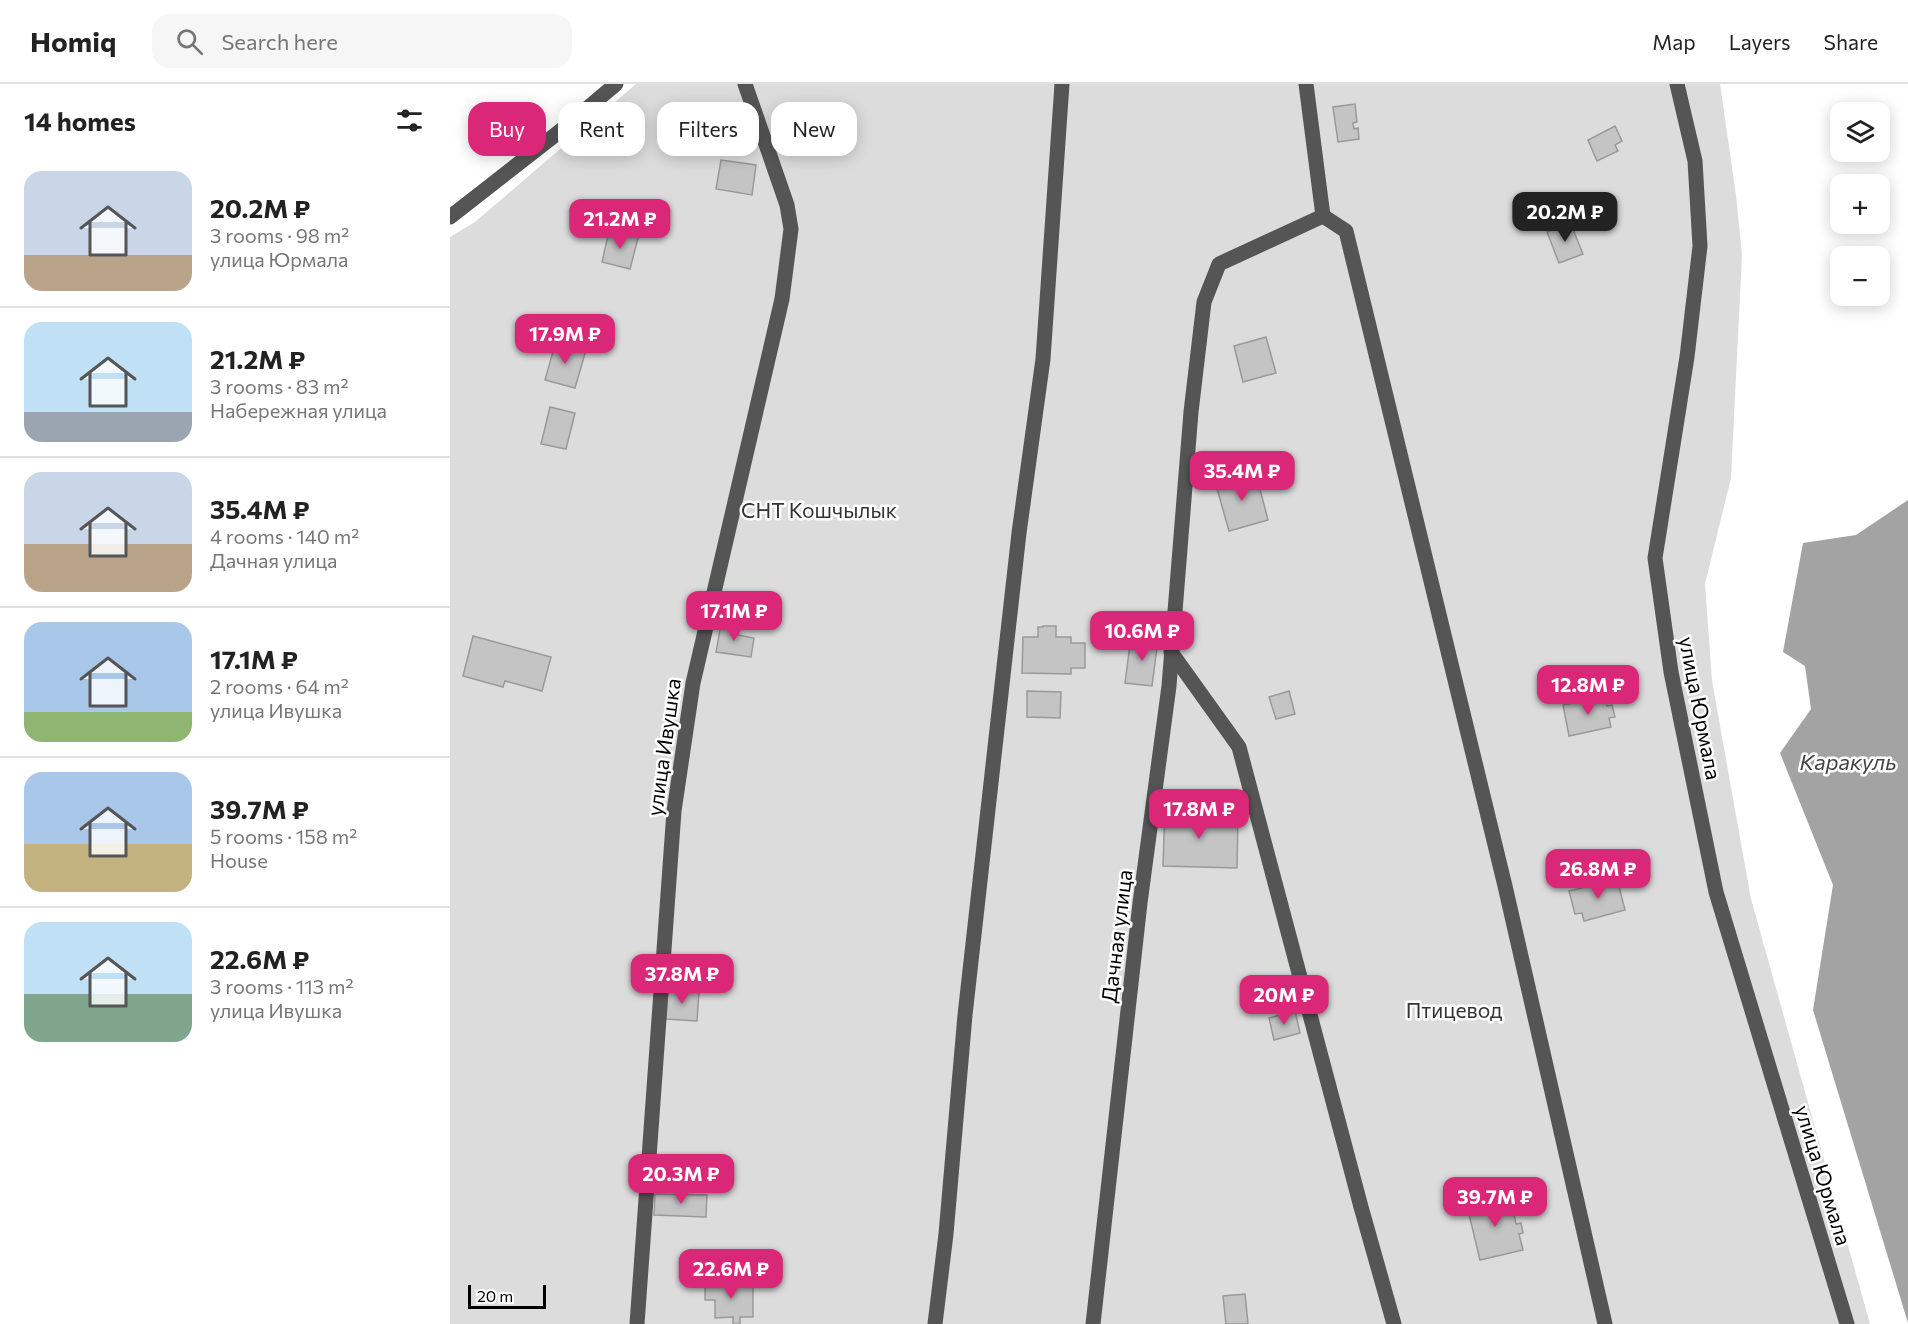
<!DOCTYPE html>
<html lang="en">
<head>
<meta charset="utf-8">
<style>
  body { margin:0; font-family:Commissioner,sans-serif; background:#f6f6f6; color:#222; height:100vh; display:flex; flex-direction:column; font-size:22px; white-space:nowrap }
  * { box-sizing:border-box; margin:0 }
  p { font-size:20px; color:#767676 }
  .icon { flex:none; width:33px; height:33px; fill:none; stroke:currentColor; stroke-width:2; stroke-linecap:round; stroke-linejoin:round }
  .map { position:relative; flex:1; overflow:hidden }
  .panel { display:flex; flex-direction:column; background:#fff; width:450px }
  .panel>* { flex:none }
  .guide { position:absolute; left:18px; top:18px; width:570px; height:54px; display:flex; gap:12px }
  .tools { position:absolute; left:1380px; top:18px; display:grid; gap:12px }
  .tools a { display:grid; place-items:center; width:60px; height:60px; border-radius:12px; background:#fff; box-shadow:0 3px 15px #0003; font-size:30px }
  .scale { position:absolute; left:18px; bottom:15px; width:78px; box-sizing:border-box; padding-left:6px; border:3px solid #000; border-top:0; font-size:16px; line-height:21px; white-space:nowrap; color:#000; -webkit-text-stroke:4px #fff; paint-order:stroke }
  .price { position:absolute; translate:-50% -51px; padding:0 14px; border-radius:12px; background:#db2777; color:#fff; font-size:20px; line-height:39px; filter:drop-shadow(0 2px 3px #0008) }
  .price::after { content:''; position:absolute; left:50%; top:36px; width:18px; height:14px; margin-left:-9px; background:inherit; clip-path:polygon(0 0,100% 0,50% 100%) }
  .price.current { background:#222; color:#fff }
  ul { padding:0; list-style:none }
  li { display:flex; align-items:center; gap:18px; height:150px; padding:0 24px }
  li+li { border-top:2px solid #e0e0e0 }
  li span { display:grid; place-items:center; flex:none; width:168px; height:120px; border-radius:18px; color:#555 }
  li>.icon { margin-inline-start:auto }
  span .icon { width:72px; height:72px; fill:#fffc; stroke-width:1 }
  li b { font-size:26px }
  h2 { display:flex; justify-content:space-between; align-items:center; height:72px; padding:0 24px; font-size:26px }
  .pill { padding:0 21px; border-radius:18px; background:#fff; box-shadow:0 3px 15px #0003; font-size:21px; line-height:54px }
  .pill.current { background:#db2777; color:#fff }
  header { display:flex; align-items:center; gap:36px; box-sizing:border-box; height:84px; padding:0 30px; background:#fff; border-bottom:2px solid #e0e0e0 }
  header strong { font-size:28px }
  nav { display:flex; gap:33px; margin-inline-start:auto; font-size:21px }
  .search { width:420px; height:54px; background:#f6f6f6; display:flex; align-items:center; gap:15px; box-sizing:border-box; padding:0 21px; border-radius:18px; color:#767676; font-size:22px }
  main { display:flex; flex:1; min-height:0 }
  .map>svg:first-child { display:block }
  .green { fill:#dcdcdc }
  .water { fill:#a3a3a3 }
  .building { fill:#c4c4c4; stroke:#999; stroke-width:1.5 }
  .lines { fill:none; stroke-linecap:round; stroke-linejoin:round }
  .minor { stroke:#555; stroke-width:15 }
  .labels { text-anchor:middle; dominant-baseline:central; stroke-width:5; stroke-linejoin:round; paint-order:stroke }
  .park-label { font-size:21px; fill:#333; stroke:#fff }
  .street-label { font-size:21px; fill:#000; stroke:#fff }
  .water-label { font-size:22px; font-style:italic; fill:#444; stroke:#fff }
</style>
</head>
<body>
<header>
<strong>Homiq</strong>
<div class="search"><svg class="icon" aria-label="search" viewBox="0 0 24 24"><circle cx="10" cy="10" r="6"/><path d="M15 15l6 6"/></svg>Search here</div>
<nav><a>Map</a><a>Layers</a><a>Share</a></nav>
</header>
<main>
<section class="panel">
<h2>14 homes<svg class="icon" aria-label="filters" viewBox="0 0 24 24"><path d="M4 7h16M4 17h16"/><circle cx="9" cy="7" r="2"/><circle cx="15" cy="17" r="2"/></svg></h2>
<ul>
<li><span style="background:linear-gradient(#c9d6e8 70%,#b9a48a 0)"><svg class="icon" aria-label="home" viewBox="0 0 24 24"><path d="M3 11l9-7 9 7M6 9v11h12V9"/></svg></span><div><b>20.2M ₽</b><p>3 rooms · 98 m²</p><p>улица Юрмала</p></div></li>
<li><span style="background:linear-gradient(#bfe0f5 75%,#9aa5b1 0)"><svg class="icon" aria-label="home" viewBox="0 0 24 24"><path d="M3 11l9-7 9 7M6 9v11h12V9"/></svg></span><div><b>21.2M ₽</b><p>3 rooms · 83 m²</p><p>Набережная улица</p></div></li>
<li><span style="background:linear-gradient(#c9d6e8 60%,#b9a48a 0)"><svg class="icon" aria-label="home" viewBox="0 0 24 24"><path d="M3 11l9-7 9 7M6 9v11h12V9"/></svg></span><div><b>35.4M ₽</b><p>4 rooms · 140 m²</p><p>Дачная улица</p></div></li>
<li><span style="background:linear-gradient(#a9c7e8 75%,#8fb573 0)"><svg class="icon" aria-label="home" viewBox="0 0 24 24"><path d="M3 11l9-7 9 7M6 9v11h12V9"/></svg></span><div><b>17.1M ₽</b><p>2 rooms · 64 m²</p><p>улица Ивушка</p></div></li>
<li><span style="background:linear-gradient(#a9c7e8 60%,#c2b280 0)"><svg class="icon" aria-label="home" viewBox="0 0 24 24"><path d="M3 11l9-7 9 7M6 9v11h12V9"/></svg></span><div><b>39.7M ₽</b><p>5 rooms · 158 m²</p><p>House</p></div></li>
<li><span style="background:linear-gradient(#bfe0f5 60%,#7fa58c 0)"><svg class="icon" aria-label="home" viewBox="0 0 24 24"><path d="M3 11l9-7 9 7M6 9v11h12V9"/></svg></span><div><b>22.6M ₽</b><p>3 rooms · 113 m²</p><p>улица Ивушка</p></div></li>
</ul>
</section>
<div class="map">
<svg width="1458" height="1240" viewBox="0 0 1458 1240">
  <rect width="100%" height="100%" fill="#fff"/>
  <path class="green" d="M186,0H1270L1286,111L1292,171L1281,394L1255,500L1262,597L1301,815L1420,1240H0V153L25,138Z"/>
  <path class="water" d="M1458,416V1239L1363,926L1383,801L1330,669L1361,625L1355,582L1333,568L1353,459L1406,451Z"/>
  <g class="building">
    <path d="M905,20L907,38L903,39L904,45L908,44L909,55L888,58L883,23Z"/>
    <path d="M1165,42L1172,57L1165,61L1168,67L1147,77L1138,56Z"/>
    <path d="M271,76L306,81L302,111L266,105Z"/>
    <path d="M1120,138L1133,170L1109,179L1097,148Z"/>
    <path d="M159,147L188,154L180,185L152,178Z"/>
    <path d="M816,253L826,289L793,298L784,262Z"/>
    <path d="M106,257L136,266L125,304L95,296Z"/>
    <path d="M100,323L125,329L116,365L91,360Z"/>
    <path d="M806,390L818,436L779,447L766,401Z"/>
    <path d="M271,540L289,543L288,551L304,554L301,573L266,568Z"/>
    <path d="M593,542H606V553H621V559H635V584H621V590L572,589L573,553H588V543H593Z"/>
    <path d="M23,552L101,573L92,607L55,597L53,603L13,592Z"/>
    <path d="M681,553L708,556L702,602L675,599Z"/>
    <path d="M577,607L611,608L610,634L577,633Z"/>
    <path d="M839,607L845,630L826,635L819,613Z"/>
    <path d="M1155,613L1157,622L1162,621L1165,633L1159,634L1161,643L1119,652L1113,621Z"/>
    <path d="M715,720H736L735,734L788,735L787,784L713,782Z"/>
    <path d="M1167,795L1175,826L1134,837L1132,829L1125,830L1119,807Z"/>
    <path d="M218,905L249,908L247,937L216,935Z"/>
    <path d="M845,927L850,949L824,956L819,934Z"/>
    <path d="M205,1110L257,1111L256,1133L204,1131Z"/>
    <path d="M1060,1112L1066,1140L1071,1139L1073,1149L1069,1150L1073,1166L1030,1176L1017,1122Z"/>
    <path d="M303,1198V1233H290V1240H283V1233L265,1234V1216H255V1199Z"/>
    <path d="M795,1210L798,1240H776L773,1212Z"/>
  </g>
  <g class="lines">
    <g class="minor">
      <path d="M1227,0L1245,77L1250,162L1237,273L1205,474L1221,588L1266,808L1397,1240"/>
      <path d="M873,132L896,147L1055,802L1155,1240"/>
      <path d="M0,133L114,44L166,0"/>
      <path d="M721,568L789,663L911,1123L944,1240"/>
      <path d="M187,1240L224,727L243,599L332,215L341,145L337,121L295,0"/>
      <path d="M485,1240L496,1150L515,931L569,449L593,275L612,0"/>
      <path d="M643,1240L690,819L719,602L741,328L754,218L769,180L873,132L856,0"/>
    </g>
  </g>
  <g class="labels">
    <g class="park-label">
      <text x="369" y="425">СНТ Кошчылык</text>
      <text x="1004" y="925">Птицевод</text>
    </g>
    <g class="street-label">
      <text transform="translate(1251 624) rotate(79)">улица Юрмала</text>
      <text transform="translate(213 663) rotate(-82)">улица Ивушка</text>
      <text transform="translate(666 852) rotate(-83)">Дачная улица</text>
      <text transform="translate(1374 1091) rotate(73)">улица Юрмала</text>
    </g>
    <g class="water-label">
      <text x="1398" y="677">Каракуль</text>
    </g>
  </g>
</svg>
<div class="tools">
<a><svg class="icon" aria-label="layers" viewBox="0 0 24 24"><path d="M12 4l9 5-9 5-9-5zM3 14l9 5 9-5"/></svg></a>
<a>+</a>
<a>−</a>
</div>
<div class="scale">20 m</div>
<b class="price current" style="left:1115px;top:159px">20.2M ₽</b>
<b class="price" style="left:170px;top:166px">21.2M ₽</b>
<b class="price" style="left:115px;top:281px">17.9M ₽</b>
<b class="price" style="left:792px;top:418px">35.4M ₽</b>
<b class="price" style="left:284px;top:558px">17.1M ₽</b>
<b class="price" style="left:692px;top:578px">10.6M ₽</b>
<b class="price" style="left:1138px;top:632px">12.8M ₽</b>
<b class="price" style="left:749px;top:756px">17.8M ₽</b>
<b class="price" style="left:1148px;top:816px">26.8M ₽</b>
<b class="price" style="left:232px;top:921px">37.8M ₽</b>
<b class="price" style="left:834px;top:942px">20M ₽</b>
<b class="price" style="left:231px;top:1121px">20.3M ₽</b>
<b class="price" style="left:1045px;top:1144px">39.7M ₽</b>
<b class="price" style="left:281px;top:1216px">22.6M ₽</b>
<div class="guide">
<a class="pill current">Buy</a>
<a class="pill">Rent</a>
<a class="pill">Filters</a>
<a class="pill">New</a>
</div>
</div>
</main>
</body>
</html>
